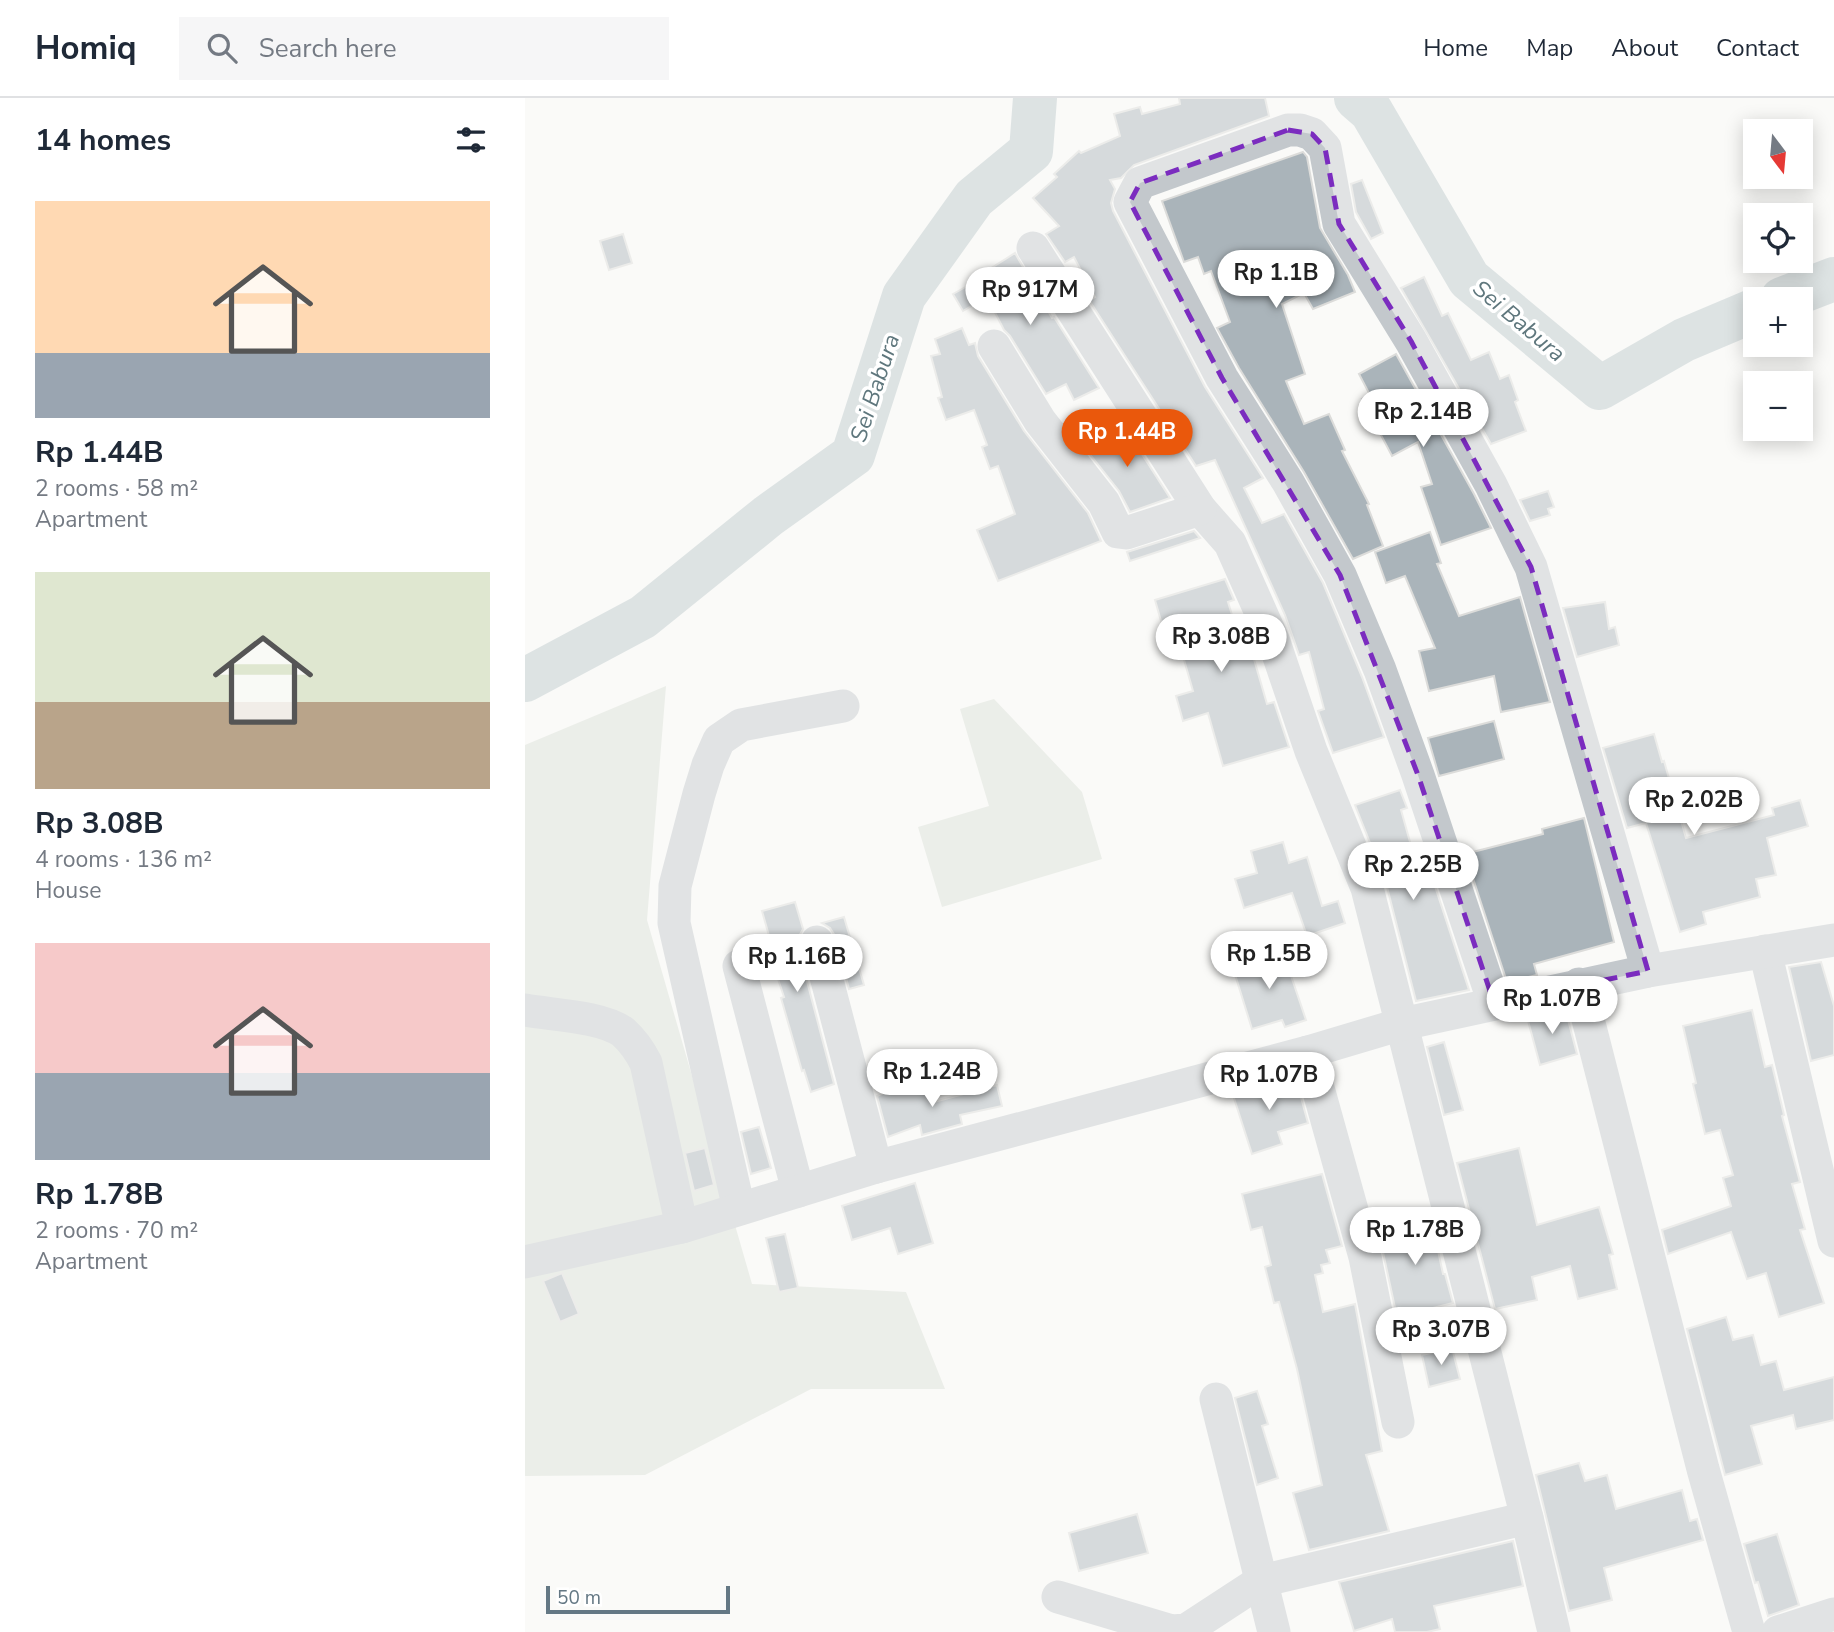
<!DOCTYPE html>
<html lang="en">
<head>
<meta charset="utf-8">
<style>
  body { margin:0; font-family:"Nunito Sans",sans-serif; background:#f6f6f7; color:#1f2937; height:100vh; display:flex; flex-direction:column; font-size:26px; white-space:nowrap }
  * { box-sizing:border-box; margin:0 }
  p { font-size:23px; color:#747a83 }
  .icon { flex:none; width:38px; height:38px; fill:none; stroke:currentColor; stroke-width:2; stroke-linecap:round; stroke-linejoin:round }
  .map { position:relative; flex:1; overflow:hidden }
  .sheet { display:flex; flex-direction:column; background:#fff; width:525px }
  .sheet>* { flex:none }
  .needle { width:46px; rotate:164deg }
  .fabs { position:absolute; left:1218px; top:21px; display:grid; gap:14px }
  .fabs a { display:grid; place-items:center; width:70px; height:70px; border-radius:0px; background:#fff; box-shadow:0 4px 18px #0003; font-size:35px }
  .scale { position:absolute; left:21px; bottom:18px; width:184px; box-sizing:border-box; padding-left:7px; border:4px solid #647884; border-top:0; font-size:19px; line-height:24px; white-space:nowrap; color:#647884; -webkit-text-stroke:5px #fff; paint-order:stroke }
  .price { position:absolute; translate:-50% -60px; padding:0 16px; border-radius:24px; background:#fff; color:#222; font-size:23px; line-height:46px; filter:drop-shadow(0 2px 4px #0008) }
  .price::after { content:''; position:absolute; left:50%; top:42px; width:21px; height:16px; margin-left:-10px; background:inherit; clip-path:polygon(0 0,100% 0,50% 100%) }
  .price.on { background:#ea580c; color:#fff }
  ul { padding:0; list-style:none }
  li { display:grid; align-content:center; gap:14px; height:371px; padding:0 35px }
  li span { display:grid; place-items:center; height:217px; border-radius:0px; color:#555 }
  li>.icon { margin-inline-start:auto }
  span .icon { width:126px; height:126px; fill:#fffc; stroke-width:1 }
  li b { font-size:30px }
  h2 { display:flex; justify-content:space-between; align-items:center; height:84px; padding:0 35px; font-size:30px }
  header { display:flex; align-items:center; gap:42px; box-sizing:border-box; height:98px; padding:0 35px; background:#fff; border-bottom:2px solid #e0e1e3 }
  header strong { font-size:33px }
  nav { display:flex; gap:38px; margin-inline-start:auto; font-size:24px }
  .search { width:490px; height:63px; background:#f6f6f7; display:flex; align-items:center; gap:18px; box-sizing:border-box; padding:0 24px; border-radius:0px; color:#747a83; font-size:26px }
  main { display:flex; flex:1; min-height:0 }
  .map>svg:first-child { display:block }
  .green { fill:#dae0d7 }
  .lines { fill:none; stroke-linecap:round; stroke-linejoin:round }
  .river { stroke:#bbc8cb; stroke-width:44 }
  .building { fill:#aab4ba; stroke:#dcdcda; stroke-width:2 }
  .minor { stroke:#c3c8cc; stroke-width:33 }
  .marked { fill:none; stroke:#7b2cbf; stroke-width:5; stroke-dasharray:14 9; stroke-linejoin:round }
  .labels { text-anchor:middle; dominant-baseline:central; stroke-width:7; stroke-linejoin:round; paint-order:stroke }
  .water-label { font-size:23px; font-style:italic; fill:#5f777d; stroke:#fff }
</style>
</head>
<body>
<header>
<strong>Homiq</strong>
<div class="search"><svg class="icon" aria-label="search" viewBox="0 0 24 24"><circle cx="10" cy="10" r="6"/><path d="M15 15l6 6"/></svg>Search here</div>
<nav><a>Home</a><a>Map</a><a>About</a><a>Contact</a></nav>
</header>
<main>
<section class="sheet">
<h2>14 homes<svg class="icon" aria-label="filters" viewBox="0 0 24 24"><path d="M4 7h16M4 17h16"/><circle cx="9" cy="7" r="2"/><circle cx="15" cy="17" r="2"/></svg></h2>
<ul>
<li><span style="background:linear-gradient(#ffd9b3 70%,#9aa5b1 0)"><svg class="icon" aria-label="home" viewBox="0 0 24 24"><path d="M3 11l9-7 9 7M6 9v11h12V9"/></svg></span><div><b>Rp 1.44B</b><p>2 rooms · 58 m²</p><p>Apartment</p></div></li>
<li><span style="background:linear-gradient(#dfe7d0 60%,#b9a48a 0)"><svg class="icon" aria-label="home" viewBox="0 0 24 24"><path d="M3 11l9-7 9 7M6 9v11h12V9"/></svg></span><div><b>Rp 3.08B</b><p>4 rooms · 136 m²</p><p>House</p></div></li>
<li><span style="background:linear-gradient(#f6c9c9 60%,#9aa5b1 0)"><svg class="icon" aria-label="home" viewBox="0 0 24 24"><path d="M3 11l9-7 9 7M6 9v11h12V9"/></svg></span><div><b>Rp 1.78B</b><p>2 rooms · 70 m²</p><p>Apartment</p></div></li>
</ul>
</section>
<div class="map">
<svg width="1309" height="1534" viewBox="0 0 1309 1534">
  <rect width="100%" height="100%" fill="#fafaf8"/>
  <g class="green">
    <path d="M141,588L122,822L227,1186L381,1194L420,1291H286L120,1377L0,1378V647Z"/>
    <path d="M469,601L557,694L577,761L417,809L393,729L464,708L435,611Z"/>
  </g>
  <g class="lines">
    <g class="river">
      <path d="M831,0L846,13L944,181L1075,290L1159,242L1230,212"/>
      <path d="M1257,201L1309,181"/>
      <path d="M0,582L118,519L243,418L328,357L379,198L449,100L506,53L510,0"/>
    </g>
  </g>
  <g class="building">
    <path d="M654,0H740L744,18L609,67L596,80L585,82L590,91L586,105L588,113L680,289L738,380L719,390L737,425L759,416L798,485L837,579L859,639L808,655L793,613L799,611L784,554L774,557L760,517L690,362L671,368L564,202L570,199L549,159L540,164L521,136L534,128L508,100L532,79L529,76L554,53L556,55L595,38L589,16L615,9L617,16L655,6Z"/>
    <path d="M778,54L782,59L795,130L823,177L830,194L788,211L779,195L757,206L780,276L761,283L779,326L804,316L820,352L817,353L844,406L842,407L858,448L828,461L779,374L714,270L692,230L705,224L686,173L679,176L673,159L659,164L637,103Z"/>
    <path d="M837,82L858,135L846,141L831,114L826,86Z"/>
    <path d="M98,136L107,165L84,172L75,143Z"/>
    <path d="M490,155L527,220L529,219L574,290L549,302L541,286L521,296L485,238L479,232L462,199L438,213L428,196L462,177L460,174Z"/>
    <path d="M899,179L917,218L923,215L946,262L964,254L975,281L984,277L993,302L990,304L1001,333L966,346L876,190Z"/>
    <path d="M437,230L444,247L450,245L453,258L499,333L563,415L576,443L473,483L452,432L490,416L473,368L465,371L457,349L462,347L449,312L421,322L413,300L417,299L406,258L415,256L410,241Z"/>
    <path d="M871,256L949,396L966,430L916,447L896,389L907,386L893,344L867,358L837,301L845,297L834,276Z"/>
    <path d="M599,328L645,400L605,414L594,393L556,345Z"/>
    <path d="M1023,393L1029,409L1023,411L1025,417L1005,423L995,402Z"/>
    <path d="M669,433L675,440L605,463L602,454Z"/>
    <path d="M905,434L916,465L912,466L934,518L995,499L1025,604L976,614L969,578L904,593L894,553L910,550L880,478L861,485L850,454Z"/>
    <path d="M700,481L709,502L703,504L716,546L724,544L742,606L749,604L764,649L698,668L683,615L658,623L651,598L668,593L653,541L642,544L630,502Z"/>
    <path d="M1080,504L1084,531L1090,529L1094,547L1052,559L1038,510Z"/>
    <path d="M969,623L979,661L914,678L903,640Z"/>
    <path d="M1129,636L1137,664L1139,663L1161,740L1249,717L1247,710L1275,702L1283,728L1242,740L1251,777L1231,781L1235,799L1178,814L1181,826L1155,834L1121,725L1102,730L1078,650Z"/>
    <path d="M875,692L882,710L876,712L894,776L905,773L944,892L891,903L861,785L830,707Z"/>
    <path d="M1059,720L1089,844L1009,866L1012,877L982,884L940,756L1018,736L1017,731Z"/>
    <path d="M758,744L764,765L782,759L797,808L813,803L820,825L782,838L767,795L719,810L710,781L732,775L726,753Z"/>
    <path d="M270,804L278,831L273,840V849L309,986L286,994L279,972L277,973L256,900L259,899L244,854L248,852L237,813Z"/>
    <path d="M319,819L339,887L324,891L310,838L305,830L297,825Z"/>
    <path d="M757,851L781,922L760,929L757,922L727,931L708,870Z"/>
    <path d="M1296,864L1309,908V957L1286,963L1264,869Z"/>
    <path d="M1040,910L1052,956L1015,967L1002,919Z"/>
    <path d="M1227,912L1240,969L1247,967L1259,1017L1257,1018L1275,1084L1267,1086L1280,1131L1275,1132L1299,1205L1254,1219L1241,1175L1222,1181L1206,1134L1143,1156L1137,1132L1206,1108L1198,1080L1208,1077L1195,1032L1180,1036L1168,986L1171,985L1158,928Z"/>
    <path d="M919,944L938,1012L919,1017L902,949Z"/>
    <path d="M762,980L764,987L772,985L783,1025L753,1034L757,1046L727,1056L707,994Z"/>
    <path d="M404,985L409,1004L472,987L477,1008L435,1017L437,1026L397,1037L395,1027L363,1039L352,998L366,992L367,995Z"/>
    <path d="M234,1029L246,1070L226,1076L216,1034Z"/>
    <path d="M180,1050L189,1087L169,1093L160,1055Z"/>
    <path d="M994,1050L1012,1127L1074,1109L1088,1156L1084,1157L1092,1191L1053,1201L1045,1168L1007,1179L1012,1202L970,1211L932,1065Z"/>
    <path d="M797,1076L817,1148L801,1152L805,1165L796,1167L798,1175L790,1177L798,1214L830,1206L857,1353L841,1357L864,1433L784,1452L768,1395L797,1387L772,1271L754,1204L749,1205L740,1169L746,1167L737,1129L726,1132L717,1096Z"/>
    <path d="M390,1085L408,1145L373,1156L365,1130L327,1142L317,1108Z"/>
    <path d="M905,1115L918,1176H920L928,1205L872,1219L856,1145L870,1142L865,1123Z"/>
    <path d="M260,1136L273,1190L254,1194L241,1140Z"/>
    <path d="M37,1175L54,1216L35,1224L18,1183Z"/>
    <path d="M1201,1219L1208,1242L1228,1237L1236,1267L1251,1263L1259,1292L1309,1279V1322L1271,1331L1268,1317L1226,1328L1237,1366L1200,1377L1162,1231Z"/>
    <path d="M927,1250L935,1281L904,1289L897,1257Z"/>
    <path d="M732,1293L743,1326L737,1328L753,1380L732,1387L710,1300Z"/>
    <path d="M1054,1365L1060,1383L1082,1377L1091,1411L1157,1392L1165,1423L1172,1421L1178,1442L1079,1470L1087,1502L1044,1513L1011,1377Z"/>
    <path d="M612,1416L623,1455L554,1473L544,1435Z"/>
    <path d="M1252,1436L1274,1507L1243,1518L1233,1484L1230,1485L1219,1446Z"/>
    <path d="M988,1443L998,1488L909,1508L915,1531L902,1534H870L867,1521L829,1533L814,1484Z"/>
  </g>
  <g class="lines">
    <g class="minor">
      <path d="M508,150L675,411L705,445L749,544L786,653L842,790L1002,1420L1029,1534"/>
      <path d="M469,248L515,323L579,405L593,434L601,435L675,411"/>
      <path d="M292,844L351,1069"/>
      <path d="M1240,853L1309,1143"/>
      <path d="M214,868L273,1093"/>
      <path d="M1054,886L1178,1371L1224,1534"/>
      <path d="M969,905L893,677L855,572L815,477L763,384L697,280L605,104L615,85L763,32H775L787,36L800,50L814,126L886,243L966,387L1006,469L1123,873"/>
      <path d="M0,912C27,917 76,918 98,934C108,943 115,953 121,965L157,1129"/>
      <path d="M783,954L840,1159L873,1324"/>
      <path d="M214,1111L149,825L150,788L174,696L183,667L194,642L216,627L318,608"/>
      <path d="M0,1164L157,1129L351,1069L783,954L877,926L1123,873L1309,842"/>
      <path d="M691,1301L749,1534"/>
      <path d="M533,1499L647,1533L661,1532L736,1483L1002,1420"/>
      <path d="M1253,1534L1309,1516"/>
    </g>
  </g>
  <path d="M0 0H1309V1534H0ZM763,32L787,36L800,50L814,126L886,243L1006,469L1123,873L969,905L893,677L815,477L697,280L605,104L615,85Z" fill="#fafaf8" fill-opacity=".55" fill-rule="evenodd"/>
  <path class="marked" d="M763,32L787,36L800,50L814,126L886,243L1006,469L1123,873L969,905L893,677L815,477L697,280L605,104L615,85Z"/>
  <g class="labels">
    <g class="water-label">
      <text transform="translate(994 223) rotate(40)">Sei Babura</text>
      <text transform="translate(350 290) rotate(-72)">Sei Babura</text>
    </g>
  </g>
</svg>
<div class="fabs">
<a><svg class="needle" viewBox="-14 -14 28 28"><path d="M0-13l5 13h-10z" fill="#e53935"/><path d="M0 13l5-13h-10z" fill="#747a83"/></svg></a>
<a><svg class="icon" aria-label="locate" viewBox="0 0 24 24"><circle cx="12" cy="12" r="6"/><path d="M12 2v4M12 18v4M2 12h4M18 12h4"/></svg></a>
<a>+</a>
<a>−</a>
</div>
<div class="scale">50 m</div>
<b class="price" style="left:751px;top:212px">Rp 1.1B</b>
<b class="price" style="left:505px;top:229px">Rp 917M</b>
<b class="price" style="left:898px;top:351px">Rp 2.14B</b>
<b class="price on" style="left:602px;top:371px">Rp 1.44B</b>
<b class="price" style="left:696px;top:576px">Rp 3.08B</b>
<b class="price" style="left:1169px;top:739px">Rp 2.02B</b>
<b class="price" style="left:888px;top:804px">Rp 2.25B</b>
<b class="price" style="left:744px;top:893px">Rp 1.5B</b>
<b class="price" style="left:272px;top:896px">Rp 1.16B</b>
<b class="price" style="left:1027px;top:938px">Rp 1.07B</b>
<b class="price" style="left:407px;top:1011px">Rp 1.24B</b>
<b class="price" style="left:744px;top:1014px">Rp 1.07B</b>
<b class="price" style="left:890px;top:1169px">Rp 1.78B</b>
<b class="price" style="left:916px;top:1269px">Rp 3.07B</b>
</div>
</main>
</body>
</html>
